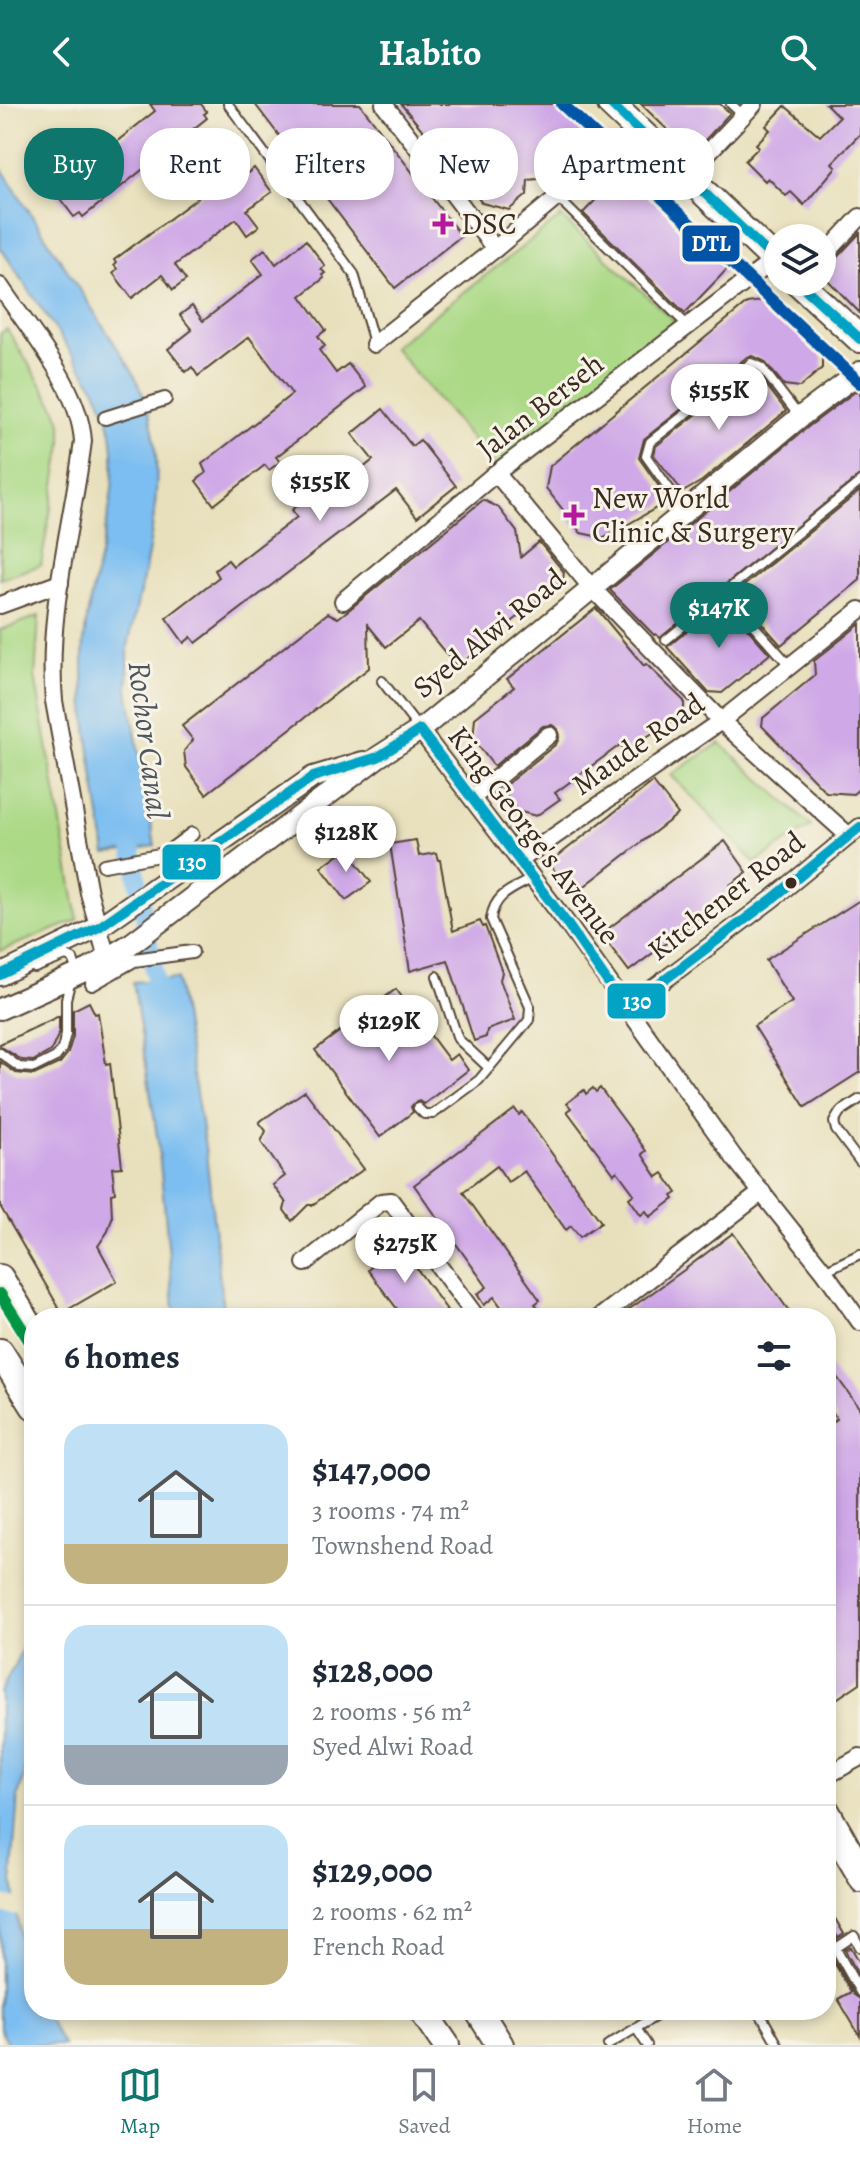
<!DOCTYPE html>
<html lang="en">
<head>
<meta charset="utf-8">
<style>
  body { margin:0; font-family:Alegreya,serif; background:#f2f2f3; color:#1f2937; height:100vh; display:flex; flex-direction:column; font-size:30px; white-space:nowrap }
  * { box-sizing:border-box; margin:0 }
  p { font-size:26px; color:#747a83 }
  .icon { flex:none; width:44px; height:44px; fill:none; stroke:currentColor; stroke-width:2; stroke-linecap:round; stroke-linejoin:round }
  .map { position:relative; flex:1; overflow:hidden }
  .sheet { position:absolute; left:24px; top:1204px; width:812px; height:712px; display:flex; flex-direction:column; background:#fff; border-radius:32px; box-shadow:0 4px 12px #0003 }
  .sheet>* { flex:none }
  .banner { position:absolute; left:24px; top:24px; width:812px; height:72px; display:flex; gap:16px }
  .buttons { position:absolute; left:764px; top:120px; display:grid; gap:16px }
  .buttons a { display:grid; place-items:center; width:72px; height:72px; border-radius:50%; background:#fff; box-shadow:0 4px 12px #0003; font-size:40px }
  .price { position:absolute; translate:-50% -68px; padding:0 18px; border-radius:28px; background:#fff; color:#222; font-size:26px; line-height:52px; filter:drop-shadow(0 2px 4px #0008) }
  .price::after { content:''; position:absolute; left:50%; top:48px; width:24px; height:18px; margin-left:-12px; background:inherit; clip-path:polygon(0 0,100% 0,50% 100%) }
  .price.current { background:#0f766e; color:#fff }
  ul { padding:0; list-style:none }
  li { display:flex; align-items:center; gap:24px; height:200px; padding:0 40px }
  li+li { border-top:2px solid #e0e1e3 }
  li span { display:grid; place-items:center; flex:none; width:224px; height:160px; border-radius:24px; color:#555 }
  li>.icon { margin-inline-start:auto }
  span .icon { width:96px; height:96px; fill:#fffc; stroke-width:1 }
  li b { font-size:34px }
  h2 { display:flex; justify-content:space-between; align-items:center; height:96px; padding:0 40px; font-size:34px }
  .chip { padding:0 28px; border-radius:32px; background:#fff; box-shadow:0 4px 12px #0003; font-size:28px; line-height:72px }
  .chip.current { background:#0f766e; color:#fff }
  header { display:flex; justify-content:space-between; align-items:center; height:104px; padding:0 40px; background:#0f766e; color:#fff; font-size:36px; font-weight:700 }
  .dock { display:flex; justify-content:space-around; align-items:center; height:112px; border-top:2px solid #e0e1e3; background:#fff; font-size:22px; color:#747a83 }
  .dock a { display:grid; justify-items:center; gap:4px }
  .dock .current { color:#0f766e }
  .map>svg:first-child { display:block }
  .green { fill:#abd986; stroke:#738252; stroke-width:2 }
  .water { fill:#7bbef1; stroke:#5b7488; stroke-width:2 }
  .pier { fill:#e8e0bc }
  .lines { fill:none; stroke-linecap:round; stroke-linejoin:round }
  .canal { stroke:#7bbef1; stroke-width:18 }
  .building { fill:#cfa8e7 }
  .service-casing { stroke:#554536; stroke-width:12 }
  .pedestrian-casing { stroke:#554536; stroke-width:16 }
  .minor-casing { stroke:#554536; stroke-width:20 }
  .tertiary-casing { stroke:#554536; stroke-width:24 }
  .primary-casing { stroke:#554536; stroke-width:30 }
  .service { stroke:#fff; stroke-width:8 }
  .pedestrian { stroke:#fff; stroke-width:12 }
  .minor { stroke:#fff; stroke-width:16 }
  .tertiary { stroke:#fff; stroke-width:20 }
  .primary { stroke:#fff; stroke-width:26 }
  .bus-1-casing { stroke:#f7f3e8; stroke-width:16 }
  .bus-1 { stroke:#03a3c5; stroke-width:10 }
  .metro-1-casing { stroke:#f7f3e8; stroke-width:18 }
  .metro-2-casing { stroke:#f7f3e8; stroke-width:18 }
  .metro-1 { stroke:#0354a6; stroke-width:12 }
  .metro-2 { stroke:#009645; stroke-width:12 }
  .poi-dot { fill:#b5179e; stroke:#f7f3e8; stroke-width:3 }
  .bus-dot { fill:#3b2a1e; stroke:#f7f3e8; stroke-width:3 }
  .labels { text-anchor:middle; dominant-baseline:central; stroke-width:6; stroke-linejoin:round; paint-order:stroke }
  .poi-label { font-size:30px; fill:#3b2a1e; stroke:#f7f3e8; text-anchor:start }
  .street-label { font-size:30px; fill:#3b2a1e; stroke:#f7f3e8 }
  .water-label { font-size:32px; font-style:italic; fill:#4e565d; stroke:#f7f3e8 }
  .line-badge { stroke:#f7f3e8; stroke-width:3 }
  .badge-label { font-size:22px; text-anchor:middle; font-weight:bold; fill:#fff }
</style>
</head>
<body>
<header><svg class="icon" aria-label="back" viewBox="0 0 24 24"><path d="M15 5l-7 7 7 7"/></svg>Habito<svg class="icon" aria-label="search" viewBox="0 0 24 24"><circle cx="10" cy="10" r="6"/><path d="M15 15l6 6"/></svg></header>
<div class="map">
<svg width="860" height="1941" viewBox="0 0 860 1941">
  <rect width="100%" height="100%" fill="#f7f3e8"/>
  <filter id="ink" filterUnits="userSpaceOnUse"><feTurbulence type="fractalNoise" baseFrequency=".0125" numOctaves="2"/><feDisplacementMap in="SourceGraphic" scale="16" xChannelSelector="R" yChannelSelector="G"/><feConvolveMatrix kernelMatrix="1 2 1 2 8 2 1 2 1" color-interpolation-filters="sRGB"/></filter>
  <filter id="wash" filterUnits="userSpaceOnUse"><feTurbulence type="fractalNoise" baseFrequency=".006" numOctaves="4" result="noise"/><feDisplacementMap in="SourceGraphic" scale="32" xChannelSelector="R" yChannelSelector="G"/><feGaussianBlur stdDeviation="1.8" result="paint"/><feColorMatrix in="noise" values="0 0 0 0 0 0 0 0 0 0 0 0 0 0 0 0 0 1.4 0 .05"/><feComposite in="paint" operator="in"/></filter>
  <g filter="url(#wash)">
    <rect width="100%" height="100%" fill="#e8e0bc"/>
    <g class="green">
      <path d="M561,113L680,222L498,366L393,243Z"/>
      <path d="M7,225L55,303L62,321V340L41,461L0,475V230Z"/>
      <path d="M39,512L35,573L78,816L0,847V526Z"/>
      <path d="M720,639L811,722L755,759L671,671Z"/>
    </g>
    <g class="water">
      <path d="M0,62L131,265C180,350 147,452 128,542V586L155,742L106,750C97,688 83,624 83,561C82,472 143,367 95,284L0,143Z"/>
      <path d="M177,875L206,1049L224,1214H175L158,1038L133,878Z"/>
      <path d="M34,1522V1633L18,1693L12,1768L21,1843L34,1882V1906H43L63,1941H8L0,1924V1589Z"/>
    </g>
    <path class="pier" d="M0,1792L19,1795L20,1812L0,1809Z"/>
    <g class="lines">
      <path class="canal" d="M128,721L160,901"/>
    </g>
    <g id="blocks">
      <g class="building">
        <path d="M150,0H201L207,8L204,10L207,14L83,113L80,109L74,113L54,87L75,71L64,58L75,49L86,62L155,7Z"/>
        <path d="M255,0H360L461,132L395,184Z"/>
        <path d="M401,0H566L578,14L580,12L597,28L595,44L558,73L528,76L527,91L509,106L482,99Z"/>
        <path d="M641,0H720L730,9L695,47H689Z"/>
        <path d="M826,0H860V30L832,59L836,63L804,101L791,88L786,92L768,74L765,77L745,57L759,43L756,40L770,26L766,22L785,2L820,32L839,13Z"/>
        <path d="M631,59L734,158L685,209L583,109Z"/>
        <path d="M242,61L248,69L254,64L272,88L247,106L259,122L247,131L236,115L175,161L186,176L173,186L162,171L132,194L113,169L117,165L114,161L116,159L114,156Z"/>
        <path d="M860,129V209L822,170V165L830,161Z"/>
        <path d="M306,136L325,162L321,165L325,169L322,171L324,174L301,192L326,226L318,232L325,242L319,246L336,269L348,260L366,283L276,353L280,358L269,366L265,361L214,401L196,377L206,369L202,360L292,290L249,233L198,272L192,263L186,268L168,245L192,226L180,211L192,202L203,217L263,170L252,155L265,145L276,160Z"/>
        <path d="M769,196L822,245V264L800,283L784,281L764,257L753,252L747,253L644,335L639,354L665,391L663,400L604,434L581,429L546,384L550,362L747,199Z"/>
        <path d="M752,267L757,269L786,307L702,377L683,388L654,351L656,342Z"/>
        <path d="M860,284V371L660,534L656,530L654,531L610,486L808,323Z"/>
        <path d="M383,305L412,342L420,336L456,382L417,413L396,386L196,539L191,533L184,539L166,514L219,473L215,466L228,456L233,462L297,413L292,406L346,364L352,373L373,356L352,330Z"/>
        <path d="M860,387V476L781,541L735,489Z"/>
        <path d="M483,396L498,403L517,428L521,453L539,438L564,468L563,476L457,563L419,517L386,543L368,521L369,564L206,690L186,663L184,647L193,636L182,622L328,509L338,514L350,505Z"/>
        <path d="M724,498L770,550L722,589L708,588L667,543Z"/>
        <path d="M596,504L644,562L646,560L684,597V609L626,646L620,641L555,689L560,695L536,712L517,707L502,684L556,640L559,634L558,625L552,621L543,622L494,662L473,635L475,614L514,583L507,575Z"/>
        <path d="M860,520V684L853,690L826,688L762,622L763,614L815,571L814,557Z"/>
        <path d="M653,678L678,710L573,791L549,759Z"/>
        <path d="M416,736L419,752L436,749L438,756H440L453,827L480,817L483,823L485,822L502,868L500,876L515,916L487,926L486,933L474,937L448,856L410,867L390,740Z"/>
        <path d="M725,737L747,768L730,781L735,787L629,867L601,830Z"/>
        <path d="M346,745L371,778L346,796L321,763Z"/>
        <path d="M860,796V968L805,1003L754,922L792,898L766,856Z"/>
        <path d="M396,885L449,956L457,950L468,966L424,1000L419,997L414,999L411,1003L413,1008L380,1033L315,946Z"/>
        <path d="M89,898L95,910L98,909L106,960L110,959L122,1063L112,1064L115,1089L111,1090L112,1114L108,1127L98,1142L117,1177L62,1209L0,1102V958L16,969L34,971L60,959L68,949L73,932V906Z"/>
        <path d="M59,912V929L51,947L33,957L22,956L0,942V940Z"/>
        <path d="M593,984L596,988L600,984L637,1034L646,1047L642,1050L657,1073L663,1069L677,1089L672,1092L674,1095L650,1113L646,1107L641,1111L629,1094L634,1090L617,1067L614,1070L567,1007L571,1004L567,999L584,986L586,990Z"/>
        <path d="M305,987L364,1065L312,1101H308L292,1117L284,1106L286,1099L273,1081L285,1072L261,1038L266,1027L259,1018Z"/>
        <path d="M515,1005L519,1011L522,1008L601,1118L580,1133L571,1122L566,1126L524,1067L508,1078L497,1062L463,1088L540,1196L535,1200L538,1203L522,1214H509L494,1193L484,1201L477,1190L487,1183L414,1081Z"/>
        <path d="M733,1129L794,1214H617L684,1166Z"/>
        <path d="M394,1143L397,1147L401,1143L447,1206L437,1214H404L368,1166L372,1162L369,1158L385,1145L387,1148Z"/>
        <path d="M826,1258L860,1305V1579L826,1602V1323L837,1315L826,1300Z"/>
        <path d="M826,1799L844,1830L838,1834L832,1823L826,1820Z"/>
        <path d="M826,1841L854,1891L860,1895V1932L838,1895L851,1888L835,1860L826,1865Z"/>
        <path d="M851,1843L860,1859V1874L845,1846Z"/>
      </g>
    </g>
  </g>
  <g filter="url(#ink)">
    <use href="#blocks" fill-opacity="0" stroke="#554536" stroke-width="2"/>
    <g class="lines">
      <defs>
        <g id="service">
          <path d="M228,0L354,170L374,239"/>
          <path d="M731,0L743,11"/>
          <path d="M558,94L688,222"/>
          <path d="M685,407L646,352L650,338L751,259L761,263L799,312"/>
          <path d="M725,489L790,562"/>
          <path d="M666,536L860,378"/>
          <path d="M382,577L419,625"/>
          <path d="M437,872L458,935L489,964"/>
          <path d="M0,949L19,963L34,964L56,953L62,945L66,930V895L75,861L73,855L66,852L35,864"/>
          <path d="M860,995L840,1008L834,1018L836,1026L860,1058"/>
          <path d="M418,1004L424,1010H433L479,976L529,916L530,903L491,815C494,790 513,785 533,774"/>
          <path d="M824,1167L860,1150"/>
          <path d="M826,1827L860,1888"/>
          <path d="M836,1844L854,1832L860,1843"/>
          <path d="M135,1906H144"/>
          <path d="M758,1906L778,1941"/>
          <path d="M636,1924L647,1941"/>
          <path d="M608,1941L666,1906"/>
        </g>
        <g id="pedestrian">
          <path d="M105,314L165,295"/>
          <path d="M104,761L165,750L192,730"/>
          <path d="M92,880L134,856L192,848"/>
        </g>
        <g id="minor">
          <path d="M384,0L495,145"/>
          <path d="M686,72L754,0"/>
          <path d="M822,154L860,113"/>
          <path d="M0,182C30,227 79,282 83,337C72,424 46,509 54,597L89,789L107,854"/>
          <path d="M374,240L495,145L639,25"/>
          <path d="M496,369L592,484L721,617L849,732"/>
          <path d="M343,497L496,369L774,156"/>
          <path d="M0,501L60,479"/>
          <path d="M420,626L566,818L735,1055L824,1167L860,1218"/>
          <path d="M472,694L549,631"/>
          <path d="M520,756L721,617L860,506"/>
          <path d="M626,905L772,795L860,723"/>
          <path d="M305,1159L381,1098L391,1097L477,1214"/>
          <path d="M599,1214L762,1088"/>
          <path d="M826,1672L860,1653"/>
          <path d="M826,1697L860,1757"/>
          <path d="M826,1722L860,1780"/>
        </g>
        <g id="tertiary">
          <path d="M0,871L99,823L313,673L363,658"/>
          <path d="M0,905L89,865L132,839L378,653L420,626L800,313L860,268"/>
        </g>
        <g id="primary">
          <path d="M611,0L778,159"/>
          <path d="M798,178L860,235"/>
          <path d="M0,1174L34,1229"/>
          <path d="M0,1248L34,1302"/>
          <path d="M422,1906L446,1941"/>
          <path d="M478,1906L500,1941"/>
        </g>
      </defs>
      <use href="#service" class="service-casing"/>
      <use href="#pedestrian" class="pedestrian-casing"/>
      <use href="#minor" class="minor-casing"/>
      <use href="#tertiary" class="tertiary-casing"/>
      <use href="#primary" class="primary-casing"/>
      <use href="#service" class="service"/>
      <use href="#pedestrian" class="pedestrian"/>
      <use href="#minor" class="minor"/>
      <use href="#tertiary" class="tertiary"/>
      <use href="#primary" class="primary"/>
      <defs>
        <g id="bus-1">
          <path d="M611,0L778,159"/>
          <path d="M798,178L860,235"/>
          <path d="M0,871L99,823L313,673L378,653L420,626L566,818L626,905L772,795L860,723"/>
        </g>
      </defs>
      <use href="#bus-1" class="bus-1-casing"/>
      <use href="#bus-1" class="bus-1"/>
      <defs>
        <path id="metro-1" d="M562,0L860,279"/>
        <path id="metro-2" d="M0,1190L34,1244"/>
      </defs>
      <use href="#metro-1" class="metro-1-casing"/>
      <use href="#metro-2" class="metro-2-casing"/>
      <use href="#metro-1" class="metro-1"/>
      <use href="#metro-2" class="metro-2"/>
    </g>
  </g>
  <g class="poi-dot">
    <path d="M439 108h8v8h8v8h-8v8h-8v-8h-8v-8h8z"/>
    <path d="M570 399h8v8h8v8h-8v8h-8v-8h-8v-8h8z"/>
  </g>
  <circle class="bus-dot" cx="791" cy="779" r="7"/>
  <g class="labels">
    <g class="poi-label">
      <text x="461" y="120">DSC</text>
      <text x="592" y="394">New World<tspan x="592" dy="34">Clinic &amp; Surgery</tspan></text>
    </g>
    <g class="street-label">
      <text transform="translate(540 302) rotate(-38)">Jalan Berseh</text>
      <text transform="translate(489 529) rotate(-39)">Syed Alwi Road</text>
      <text transform="translate(638 640) rotate(-35)">Maude Road</text>
      <text transform="translate(534 731) rotate(53)">King George's Avenue</text>
      <text transform="translate(726 792) rotate(-38)">Kitchener Road</text>
    </g>
    <g class="water-label">
      <text transform="translate(149 636) rotate(83)">Rochor Canal</text>
    </g>
  </g>
  <g class="line-badge">
    <rect x="681" y="120" width="60" height="39" rx="8" fill="#0354a6"/>
    <rect x="161" y="739" width="61" height="38" rx="8" fill="#03a3c5"/>
    <rect x="606" y="878" width="61" height="38" rx="8" fill="#03a3c5"/>
  </g>
  <g class="badge-label">
    <text x="711" y="147">DTL</text>
    <text x="192" y="766">130</text>
    <text x="637" y="905">130</text>
  </g>
</svg>
<div class="buttons">
<a><svg class="icon" aria-label="layers" viewBox="0 0 24 24"><path d="M12 4l9 5-9 5-9-5zM3 14l9 5 9-5"/></svg></a>
</div>
<b class="price" style="left:719px;top:328px">$155K</b>
<b class="price" style="left:320px;top:419px">$155K</b>
<b class="price current" style="left:719px;top:546px">$147K</b>
<b class="price" style="left:346px;top:770px">$128K</b>
<b class="price" style="left:389px;top:959px">$129K</b>
<b class="price" style="left:405px;top:1181px">$275K</b>
<div class="banner">
<a class="chip current">Buy</a>
<a class="chip">Rent</a>
<a class="chip">Filters</a>
<a class="chip">New</a>
<a class="chip">Apartment</a>
</div>
<section class="sheet">
<h2>6 homes<svg class="icon" aria-label="filters" viewBox="0 0 24 24"><path d="M4 7h16M4 17h16"/><circle cx="9" cy="7" r="2"/><circle cx="15" cy="17" r="2"/></svg></h2>
<ul>
<li><span style="background:linear-gradient(#bfe0f5 75%,#c2b280 0)"><svg class="icon" aria-label="home" viewBox="0 0 24 24"><path d="M3 11l9-7 9 7M6 9v11h12V9"/></svg></span><div><b>$147,000</b><p>3 rooms · 74 m²</p><p>Townshend Road</p></div></li>
<li><span style="background:linear-gradient(#bfe0f5 75%,#9aa5b1 0)"><svg class="icon" aria-label="home" viewBox="0 0 24 24"><path d="M3 11l9-7 9 7M6 9v11h12V9"/></svg></span><div><b>$128,000</b><p>2 rooms · 56 m²</p><p>Syed Alwi Road</p></div></li>
<li><span style="background:linear-gradient(#bfe0f5 65%,#c2b280 0)"><svg class="icon" aria-label="home" viewBox="0 0 24 24"><path d="M3 11l9-7 9 7M6 9v11h12V9"/></svg></span><div><b>$129,000</b><p>2 rooms · 62 m²</p><p>French Road</p></div></li>
</ul>
</section>
</div>
<nav class="dock">
<a class="current"><svg class="icon" aria-label="map" viewBox="0 0 24 24"><path d="M3 6l6-2 6 2 6-2v14l-6 2-6-2-6 2zM9 4v14M15 6v14"/></svg>Map</a>
<a><svg class="icon" aria-label="saved" viewBox="0 0 24 24"><path d="M7 4h10v16l-5-4-5 4z"/></svg>Saved</a>
<a><svg class="icon" aria-label="home" viewBox="0 0 24 24"><path d="M3 11l9-7 9 7M6 9v11h12V9"/></svg>Home</a>
</nav>
</body>
</html>
